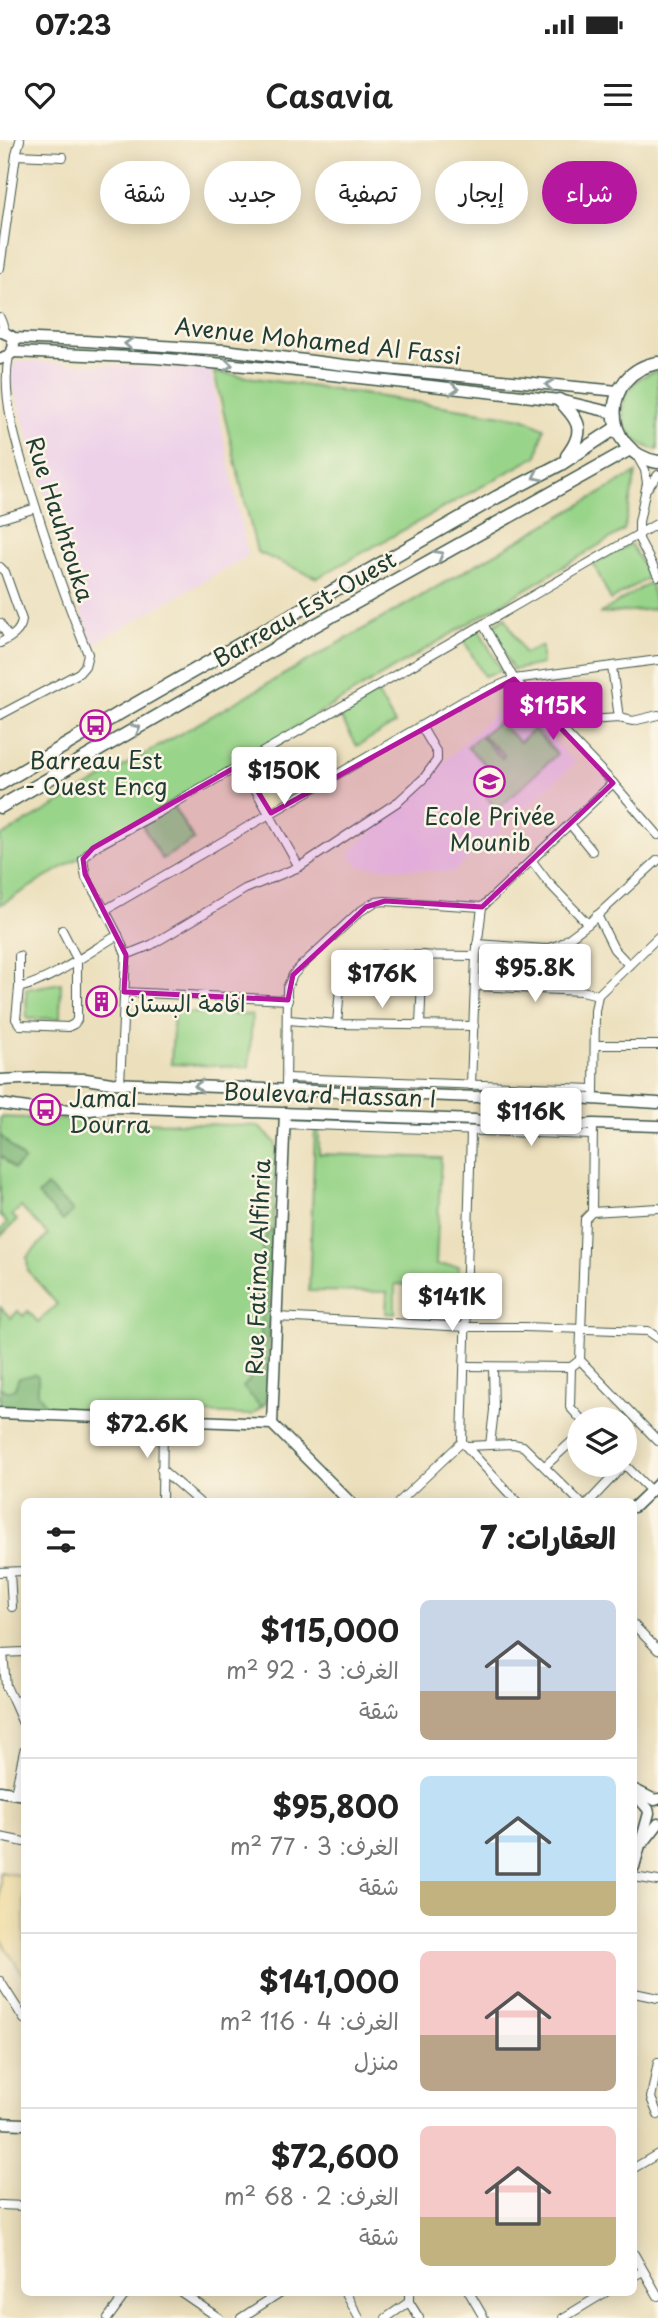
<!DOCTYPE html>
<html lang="ar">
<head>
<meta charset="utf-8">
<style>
  body { margin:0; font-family:"Playpen Sans","Playpen Sans Arabic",sans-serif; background:#f6f6f6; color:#222; direction:rtl; height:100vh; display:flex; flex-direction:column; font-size:26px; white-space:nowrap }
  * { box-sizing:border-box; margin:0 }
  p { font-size:23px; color:#767676 }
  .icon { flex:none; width:38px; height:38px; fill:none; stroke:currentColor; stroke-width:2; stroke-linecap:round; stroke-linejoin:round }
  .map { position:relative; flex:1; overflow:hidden; direction:ltr }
  .details { position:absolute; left:21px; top:1358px; width:616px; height:798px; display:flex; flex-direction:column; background:#fff; border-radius:10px; box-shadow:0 4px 18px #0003; direction:rtl }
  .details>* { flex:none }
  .top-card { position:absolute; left:21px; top:21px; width:616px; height:63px; direction:rtl; display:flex; gap:14px }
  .controls { position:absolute; left:567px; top:1267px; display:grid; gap:14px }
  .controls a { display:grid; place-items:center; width:70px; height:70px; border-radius:50%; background:#fff; box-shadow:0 4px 18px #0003; font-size:35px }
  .price { position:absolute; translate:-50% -60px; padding:0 16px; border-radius:7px; background:#fff; color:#222; font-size:23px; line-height:46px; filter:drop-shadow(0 2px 4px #0008) }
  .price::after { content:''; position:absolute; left:50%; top:42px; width:21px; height:16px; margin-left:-10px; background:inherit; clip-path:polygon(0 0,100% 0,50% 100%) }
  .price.on { background:#b5179e; color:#fff }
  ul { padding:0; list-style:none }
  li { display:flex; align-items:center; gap:21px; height:175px; padding:0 21px }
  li+li { border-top:2px solid #e0e0e0 }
  li span { display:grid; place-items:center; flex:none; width:196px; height:140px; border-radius:10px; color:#555 }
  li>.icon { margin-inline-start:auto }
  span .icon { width:84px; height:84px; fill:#fffc; stroke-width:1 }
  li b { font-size:30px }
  h2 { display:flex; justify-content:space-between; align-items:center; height:84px; padding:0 21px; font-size:30px }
  .tag { padding:0 24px; border-radius:32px; background:#fff; box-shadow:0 4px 18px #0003; font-size:24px; line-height:63px }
  .tag.on { background:#b5179e; color:#fff }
  .status { display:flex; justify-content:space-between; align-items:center; height:49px; padding:0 35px; background:#fff; direction:ltr }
  .status svg { height:19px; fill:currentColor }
  header { display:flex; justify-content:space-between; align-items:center; height:91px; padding:0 21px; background:#fff; font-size:32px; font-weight:600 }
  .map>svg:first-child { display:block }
  .built { fill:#edd1e9 }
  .green { fill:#98d489; stroke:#5c885e; stroke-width:2 }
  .forest { fill:#7ab675; stroke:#4c7a54; stroke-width:2 }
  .sand { fill:#eeda9e; stroke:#868c69; stroke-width:2 }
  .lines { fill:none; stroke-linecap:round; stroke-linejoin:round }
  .street-casing { stroke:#3e5548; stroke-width:10 }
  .secondary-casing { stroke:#3e5548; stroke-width:13 }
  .primary-casing { stroke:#3e5548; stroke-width:15 }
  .street { stroke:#fff; stroke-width:8 }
  .secondary { stroke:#fff; stroke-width:10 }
  .primary { stroke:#fff; stroke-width:12 }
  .oneway { stroke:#8f9e9a }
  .marked { fill:#b5179e; fill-opacity:0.2; stroke:#b5179e; stroke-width:5; stroke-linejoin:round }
  .labels { text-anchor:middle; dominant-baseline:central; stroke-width:5; stroke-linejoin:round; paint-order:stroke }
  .street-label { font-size:23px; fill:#1f3d34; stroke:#fcf5e5 }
  .poi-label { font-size:23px; fill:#1f3d34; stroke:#fcf5e5 }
</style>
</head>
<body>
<div class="status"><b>07:23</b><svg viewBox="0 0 49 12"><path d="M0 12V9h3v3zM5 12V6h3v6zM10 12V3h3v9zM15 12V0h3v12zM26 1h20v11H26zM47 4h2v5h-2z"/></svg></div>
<header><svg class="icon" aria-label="menu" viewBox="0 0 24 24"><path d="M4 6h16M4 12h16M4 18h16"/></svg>Casavia<svg class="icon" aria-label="heart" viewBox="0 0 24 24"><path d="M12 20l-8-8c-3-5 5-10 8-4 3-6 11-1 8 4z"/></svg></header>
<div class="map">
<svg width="658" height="2178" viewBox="0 0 658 2178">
  <rect width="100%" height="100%" fill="#fcf5e5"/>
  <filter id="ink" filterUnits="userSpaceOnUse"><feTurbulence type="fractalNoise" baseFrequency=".0143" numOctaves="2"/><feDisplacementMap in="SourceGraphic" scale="14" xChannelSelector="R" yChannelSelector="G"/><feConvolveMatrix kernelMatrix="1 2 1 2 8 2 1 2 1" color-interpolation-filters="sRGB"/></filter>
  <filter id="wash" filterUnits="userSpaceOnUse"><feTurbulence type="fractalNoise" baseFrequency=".00686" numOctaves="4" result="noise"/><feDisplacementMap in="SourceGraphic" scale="28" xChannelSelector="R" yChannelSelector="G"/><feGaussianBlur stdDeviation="1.57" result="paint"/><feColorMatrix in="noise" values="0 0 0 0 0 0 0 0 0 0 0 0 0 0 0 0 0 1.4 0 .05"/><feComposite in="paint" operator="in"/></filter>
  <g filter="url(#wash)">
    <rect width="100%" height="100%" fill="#ebdfbc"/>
    <g class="built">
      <path d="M19,221L210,230L248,416L92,505L9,234L12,226Z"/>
      <path d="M513,556L575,623L453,732L359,726L349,713Z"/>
    </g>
    <g class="green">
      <path d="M658,231V310C611,301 611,240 658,231Z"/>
      <path d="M214,232L523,278L544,288L537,316L317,438L257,412Z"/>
      <path d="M636,333L624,390L0,765V697Z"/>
      <path d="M631,404L649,437L611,460L593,423Z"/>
      <path d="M651,442L655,469L599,474Z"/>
      <path d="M505,477L524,513L542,506V524L513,530L490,488Z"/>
      <path d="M478,487L501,531L484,536L462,497Z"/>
      <path d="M375,549L395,584L357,606L337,571Z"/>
      <path d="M498,582L520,602L534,589L557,614L497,670L475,643L490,629L467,607L480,596L502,618L504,615L482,595Z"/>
      <path d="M173,666L194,700L162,719L142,685Z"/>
      <path d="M61,843L60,878L27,879L26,849Z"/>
      <path d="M174,872L252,875L249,927L171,924Z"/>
      <path d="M0,977L258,986L276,1003L267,1262L252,1275L0,1266V1167L11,1178L18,1171L23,1176L28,1171L38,1182L57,1164L28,1131L27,1117L48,1095L21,1067L12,1075L17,1080L1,1096V1090L7,1083L0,1075Z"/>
      <path d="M315,989H319V1014L441,1018L436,1125L459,1126L457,1172L414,1174L413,1145L395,1144V1174L386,1173L387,1152L309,1151Z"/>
    </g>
    <g class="forest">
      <path d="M0,995L24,1020L14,1029L0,1015Z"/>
      <path d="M47,1046L73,1071L63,1081L38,1055Z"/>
      <path d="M269,1089L273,1093L267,1262L261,1267L243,1247L249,1241L261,1205V1155L264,1130L262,1113L263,1103Z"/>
      <path d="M35,1234L38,1236V1253L47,1267L0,1266V1247L6,1251C17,1252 15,1245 19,1238Z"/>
    </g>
    <path class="sand" d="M0,1732L24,1736V1836L0,1799Z"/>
  </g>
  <g filter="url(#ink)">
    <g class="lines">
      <defs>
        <g id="street">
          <path d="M16,15L63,17"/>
          <path d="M0,128L16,15L20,0"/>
          <path d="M0,178L6,193"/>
          <path d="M636,314L645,330L647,343L639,382V399L658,436"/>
          <path d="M648,347L658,335"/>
          <path d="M0,379L36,368"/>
          <path d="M0,427L5,432L22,480C21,492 10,498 0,503"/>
          <path d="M0,483L9,498"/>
          <path d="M483,484L514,539L613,643L658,695"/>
          <path d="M612,527L619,578"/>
          <path d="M0,575L79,533L85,526L88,514C66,461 48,407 31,352C19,313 0,257 9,216"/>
          <path d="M560,588L588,580L619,578L633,581L658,575"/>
          <path d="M241,624L299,727"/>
          <path d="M570,684L592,711"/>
          <path d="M532,721L547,741L588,784"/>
          <path d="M105,770L86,738L83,719L93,708L161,671L658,383"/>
          <path d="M597,775L614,809L629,825"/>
          <path d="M62,790L77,819V880L74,884L68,887L20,885L16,879L19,848C54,839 87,813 118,795"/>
          <path d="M477,804L545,809L561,804L588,784L658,720"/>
          <path d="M126,815L151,805L245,749L299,727L399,661L424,638L437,620V613L421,586"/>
          <path d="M19,816V848"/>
          <path d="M476,846L582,851L598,855"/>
          <path d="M124,852L288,860"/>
          <path d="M288,880L337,884L474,886"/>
          <path d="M337,884L340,847L356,830L383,815L476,816"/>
          <path d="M420,885L423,815"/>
          <path d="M595,905H658"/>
          <path d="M287,938L594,949"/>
          <path d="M120,944L126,815L118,795L105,770L465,560L514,539L658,520"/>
          <path d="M471,945L476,816L482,767L613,643"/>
          <path d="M286,949L287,848L293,835L300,827L359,772L375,762L385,761L482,767"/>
          <path d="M594,953L595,871L598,855L658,797"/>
          <path d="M284,984L592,995"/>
          <path d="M593,984L592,1072L585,1079L580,1220L658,1301"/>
          <path d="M471,992L462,1302L517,1362"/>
          <path d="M592,1072L658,1068"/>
          <path d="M276,1177L467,1187H523L648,1191L658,1198"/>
          <path d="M466,1226L571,1227L580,1220"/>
          <path d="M571,1227L570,1267L581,1279"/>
          <path d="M490,1305L494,1270L493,1227"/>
          <path d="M467,1306L513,1304L523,1306L580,1362"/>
          <path d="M625,1325L651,1351"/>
          <path d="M545,1326L579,1295"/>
          <path d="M161,1329L199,1362"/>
          <path d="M162,1362L163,1279"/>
          <path d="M399,1362L462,1302"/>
          <path d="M589,1362L624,1325"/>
          <path d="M0,1432L24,1431"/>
          <path d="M10,1432L12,1467"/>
          <path d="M634,1485L658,1510"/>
          <path d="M0,1513L24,1512"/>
          <path d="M3,1513L6,1546L13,1561L24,1560"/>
          <path d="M13,1561L24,1586"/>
          <path d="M15,1653L24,1611"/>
          <path d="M0,1697L24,1702"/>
          <path d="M634,1737L658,1741"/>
          <path d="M0,1841L24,1879"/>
          <path d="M634,1853L658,1858"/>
          <path d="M658,1922L651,1958L658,1975"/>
          <path d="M634,2028L658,2014"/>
          <path d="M0,2065L24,2066"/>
          <path d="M634,2114L658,2156"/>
          <path d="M634,2136L643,2131"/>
          <path d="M181,2152L219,2178"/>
          <path d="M345,2152L359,2178"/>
          <path d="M409,2152V2162L419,2178"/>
          <path d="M469,2152L484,2178"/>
          <path d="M108,2178L127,2152"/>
          <path d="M241,2178L281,2152"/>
          <path d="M386,2178L409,2162"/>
          <path d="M563,2178L606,2152"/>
        </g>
        <g id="secondary">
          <path d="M0,191L11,196L14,205L11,214L0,219"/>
          <path d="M12,198L85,201L225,210L344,225L618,251"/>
          <path d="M13,212L156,218L268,228L559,260L614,273"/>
          <path d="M0,940L42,938L86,939L111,943L476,957L509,954L658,963"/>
          <path d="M0,964L34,969L90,970L114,967L475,980L507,985L558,987L593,984L658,986"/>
          <path d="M0,1273L272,1284L350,1362"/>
          <path d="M272,1284L285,973"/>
          <path d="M634,1367L658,1344"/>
          <path d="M635,1650L655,1660L658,1659"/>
          <path d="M0,1651L24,1655"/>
          <path d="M634,1653L648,1669L649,1673L634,1727"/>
          <path d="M644,1702L658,1684"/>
          <path d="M0,1983L24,1984"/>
        </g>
        <g id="primary">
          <path d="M658,223C600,232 600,312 658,322"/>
          <path d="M559,260C580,281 586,291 567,316"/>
          <path d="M0,644L120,573L497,357L561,324L616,288"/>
          <path d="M0,667L312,487L630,309"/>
        </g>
      </defs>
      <use href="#street" class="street-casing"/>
      <use href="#secondary" class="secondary-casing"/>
      <use href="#primary" class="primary-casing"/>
      <use href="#street" class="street"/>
      <use href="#secondary" class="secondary"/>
      <use href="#primary" class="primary"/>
    </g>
    <defs><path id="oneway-chevron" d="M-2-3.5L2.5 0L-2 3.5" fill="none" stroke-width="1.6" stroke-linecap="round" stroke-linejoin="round" transform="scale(1.75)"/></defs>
    <g class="oneway">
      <use href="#oneway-chevron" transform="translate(129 204) rotate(-177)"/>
      <use href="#oneway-chevron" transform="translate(228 225) rotate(5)"/>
      <use href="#oneway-chevron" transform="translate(550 245) rotate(-175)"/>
      <use href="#oneway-chevron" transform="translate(454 249) rotate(6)"/>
      <use href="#oneway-chevron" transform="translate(537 336) rotate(154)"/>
      <use href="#oneway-chevron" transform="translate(439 415) rotate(-30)"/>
      <use href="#oneway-chevron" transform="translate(136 589) rotate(-30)"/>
      <use href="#oneway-chevron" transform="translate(199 946) rotate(-178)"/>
    </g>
  </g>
  <path class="marked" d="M514,539L613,643L482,767L385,761L366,767L293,835L288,860L124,852L126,815L85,734L83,719L93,708L241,624L271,673Z"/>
  <defs>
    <symbol id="bus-ring" viewBox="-11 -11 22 22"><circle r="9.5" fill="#fcf5e5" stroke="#b5179e" stroke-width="1.5"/><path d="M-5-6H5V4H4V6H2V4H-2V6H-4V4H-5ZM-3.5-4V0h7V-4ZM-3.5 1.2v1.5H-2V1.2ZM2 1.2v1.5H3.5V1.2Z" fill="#b5179e"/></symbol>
    <symbol id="school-ring" viewBox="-11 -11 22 22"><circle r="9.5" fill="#fcf5e5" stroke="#b5179e" stroke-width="1.5"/><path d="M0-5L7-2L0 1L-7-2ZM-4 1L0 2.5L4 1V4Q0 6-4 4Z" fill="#b5179e"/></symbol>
    <symbol id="building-ring" viewBox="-11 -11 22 22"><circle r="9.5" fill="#fcf5e5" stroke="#b5179e" stroke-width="1.5"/><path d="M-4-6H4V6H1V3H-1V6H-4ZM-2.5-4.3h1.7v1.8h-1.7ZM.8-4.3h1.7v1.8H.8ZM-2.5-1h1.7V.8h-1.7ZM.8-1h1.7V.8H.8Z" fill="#b5179e"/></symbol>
  </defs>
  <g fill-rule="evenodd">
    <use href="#bus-ring" x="78" y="568" width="35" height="35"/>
    <use href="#school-ring" x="472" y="624" width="35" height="35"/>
    <use href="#building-ring" x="84" y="844" width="35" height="35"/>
    <use href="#bus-ring" x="28" y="952" width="35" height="35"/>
  </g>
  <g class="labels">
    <g class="street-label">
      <text transform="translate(318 200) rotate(6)">Avenue Mohamed Al Fassi</text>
      <text transform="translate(61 379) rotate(72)">Rue Hauhtouka</text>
      <text transform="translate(304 468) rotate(-30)">Barreau Est-Ouest</text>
      <text transform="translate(330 954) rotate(2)">Boulevard Hassan I</text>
      <text transform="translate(257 1127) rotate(-88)">Rue Fatima Alfihria</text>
    </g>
    <g class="poi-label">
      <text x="96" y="619">Barreau Est<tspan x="96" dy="26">- Ouest Encg</tspan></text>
      <text x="490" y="675">Ecole Privée<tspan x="490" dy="26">Mounib</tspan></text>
      <text x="125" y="862" text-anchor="start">اقامة البستان</text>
      <text x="69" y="957" text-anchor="start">Jamal<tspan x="69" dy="26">Dourra</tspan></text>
    </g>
  </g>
</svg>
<div class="controls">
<a><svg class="icon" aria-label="layers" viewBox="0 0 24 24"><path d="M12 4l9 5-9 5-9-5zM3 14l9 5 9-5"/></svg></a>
</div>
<b class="price on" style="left:553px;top:602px">$115K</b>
<b class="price" style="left:284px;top:667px">$150K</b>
<b class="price" style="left:535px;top:864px">$95.8K</b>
<b class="price" style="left:382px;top:870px">$176K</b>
<b class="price" style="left:531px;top:1008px">$116K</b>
<b class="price" style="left:452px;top:1193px">$141K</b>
<b class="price" style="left:147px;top:1320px">$72.6K</b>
<div class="top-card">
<a class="tag on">شراء</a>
<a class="tag">إيجار</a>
<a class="tag">تصفية</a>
<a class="tag">جديد</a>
<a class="tag">شقة</a>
</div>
<section class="details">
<h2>العقارات: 7<svg class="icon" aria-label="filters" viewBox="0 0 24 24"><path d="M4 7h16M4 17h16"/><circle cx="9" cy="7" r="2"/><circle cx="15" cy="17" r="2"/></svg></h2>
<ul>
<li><span style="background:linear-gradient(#c9d6e8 65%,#b9a48a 0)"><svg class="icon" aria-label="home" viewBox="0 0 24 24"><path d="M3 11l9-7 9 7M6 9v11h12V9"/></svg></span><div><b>$115,000</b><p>الغرف: 3 · 92 m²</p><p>شقة</p></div></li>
<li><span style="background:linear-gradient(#bfe0f5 75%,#c2b280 0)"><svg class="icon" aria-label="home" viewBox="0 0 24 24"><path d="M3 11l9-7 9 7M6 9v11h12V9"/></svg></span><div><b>$95,800</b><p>الغرف: 3 · 77 m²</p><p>شقة</p></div></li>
<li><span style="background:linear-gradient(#f6c9c9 60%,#b9a48a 0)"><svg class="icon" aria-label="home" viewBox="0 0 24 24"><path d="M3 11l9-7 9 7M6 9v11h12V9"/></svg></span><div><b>$141,000</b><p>الغرف: 4 · 116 m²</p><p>منزل</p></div></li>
<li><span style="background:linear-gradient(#f6c9c9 65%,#c2b280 0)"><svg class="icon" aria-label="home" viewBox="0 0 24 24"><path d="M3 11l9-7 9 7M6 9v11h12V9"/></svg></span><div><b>$72,600</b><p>الغرف: 2 · 68 m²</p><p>شقة</p></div></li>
</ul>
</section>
</div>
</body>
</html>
